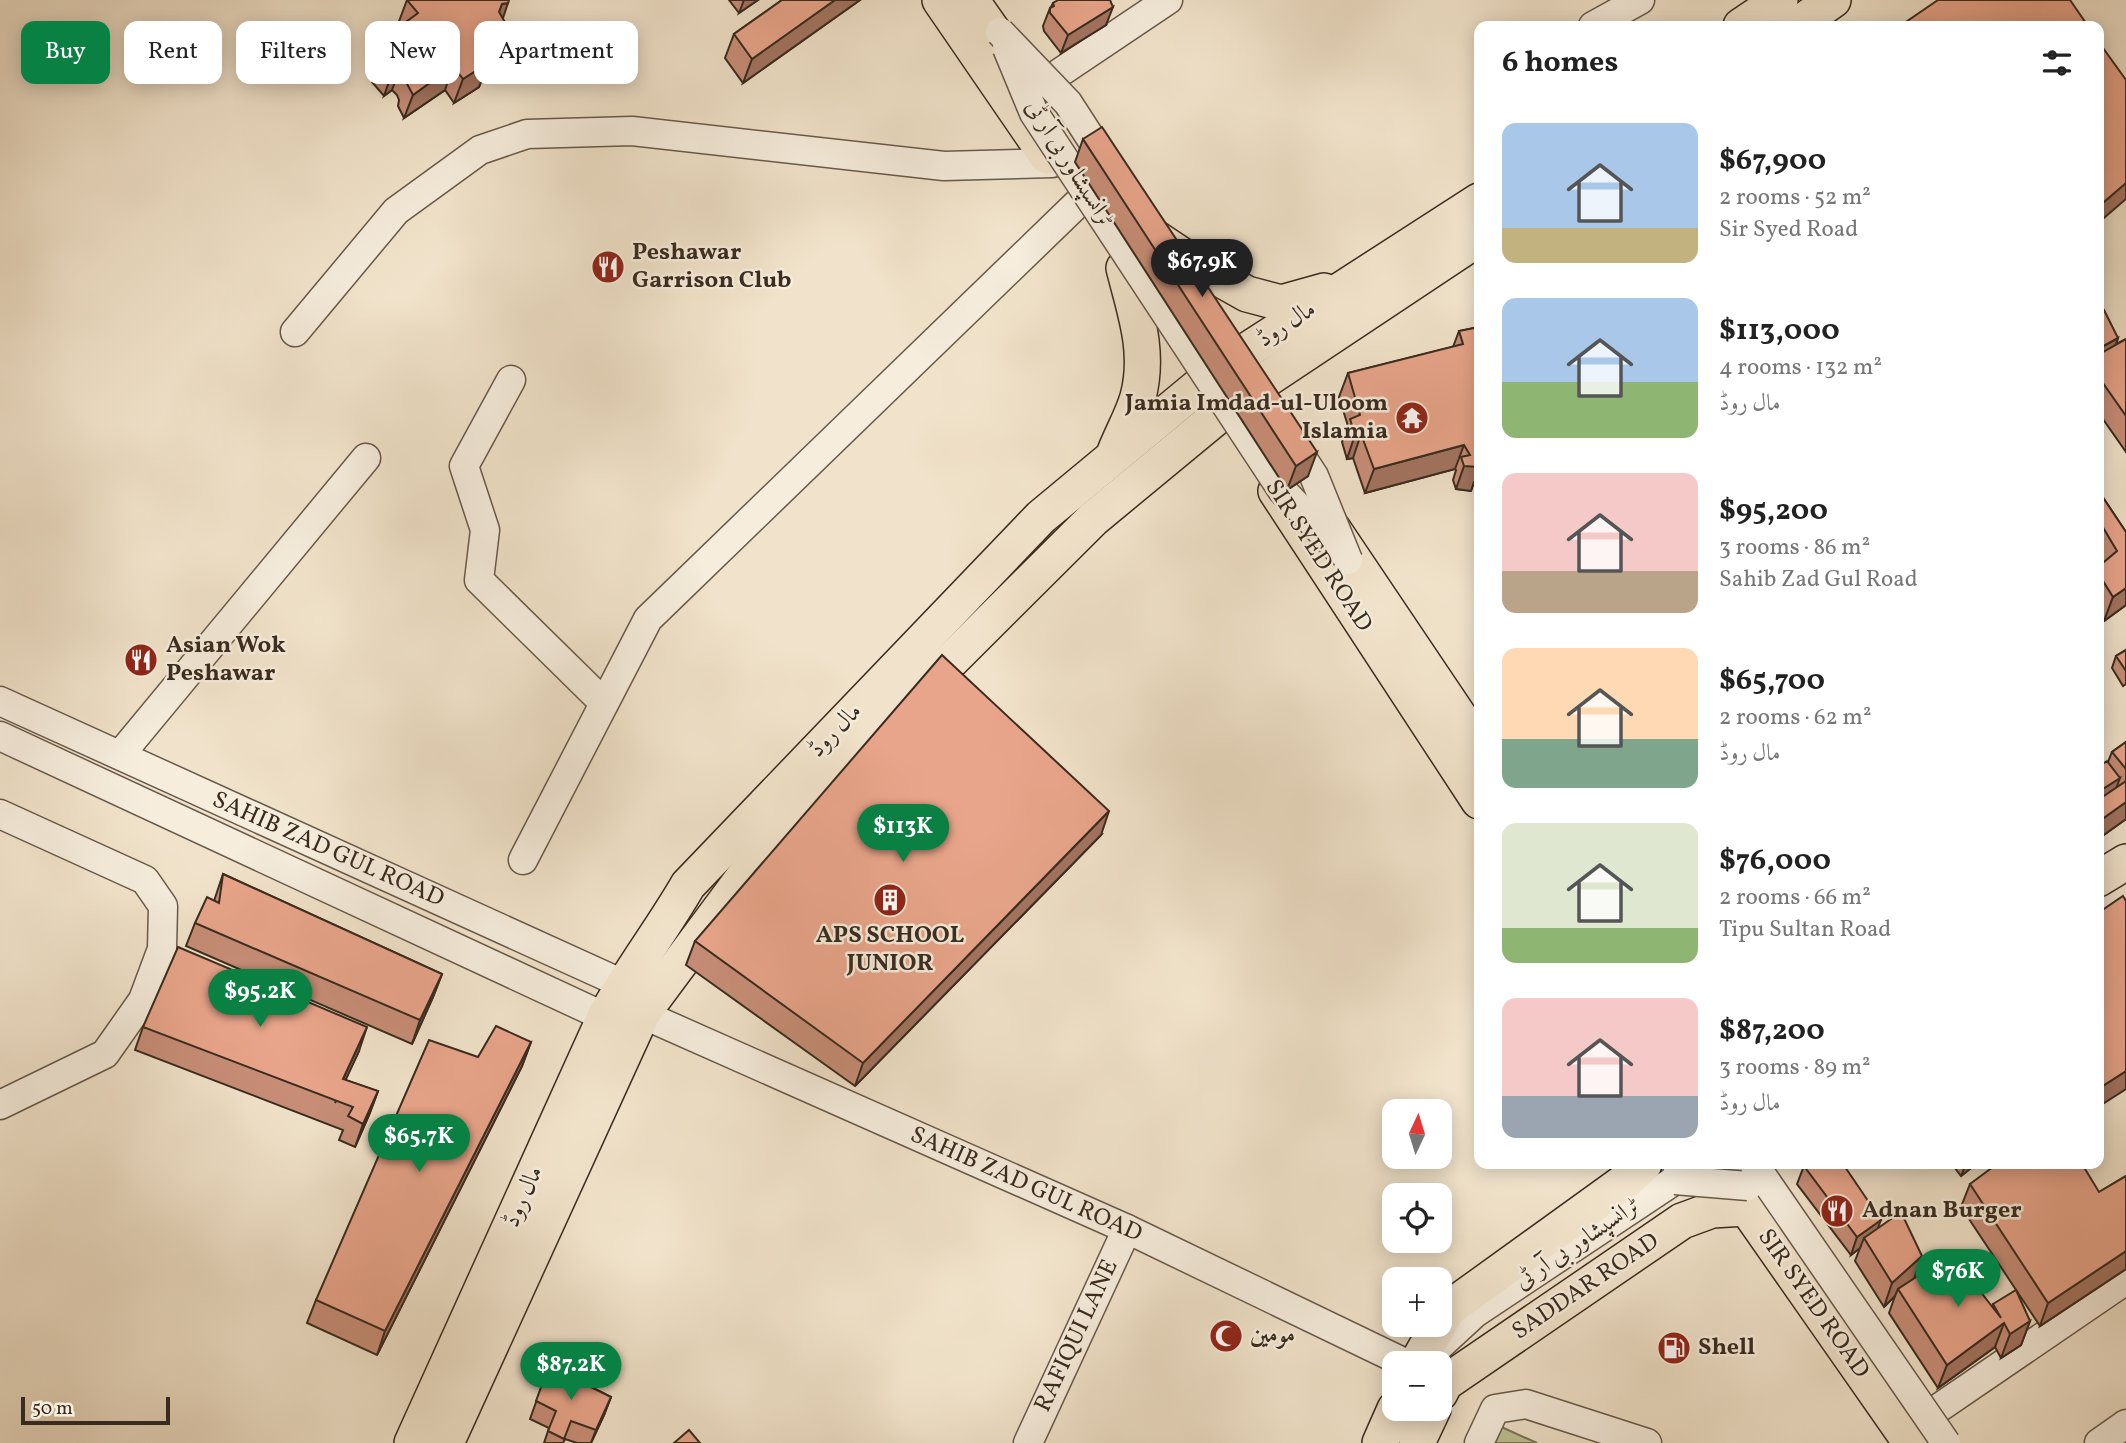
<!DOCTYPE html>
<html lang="en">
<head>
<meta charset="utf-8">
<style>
  body { margin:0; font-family:Vollkorn,Amiri,serif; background:#f6f6f6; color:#222; height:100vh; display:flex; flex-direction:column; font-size:26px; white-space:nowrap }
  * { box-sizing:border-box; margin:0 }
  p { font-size:23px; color:#767676 }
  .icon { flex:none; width:38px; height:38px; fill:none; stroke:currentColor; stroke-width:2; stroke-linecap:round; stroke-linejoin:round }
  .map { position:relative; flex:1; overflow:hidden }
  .drawer { position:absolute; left:1474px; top:21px; width:630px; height:1148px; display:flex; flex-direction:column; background:#fff; border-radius:14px; box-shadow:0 4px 18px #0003 }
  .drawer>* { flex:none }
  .guide { position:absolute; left:21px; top:21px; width:665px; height:63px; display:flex; gap:14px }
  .needle { width:46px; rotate:4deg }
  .fabs { position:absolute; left:1382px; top:1099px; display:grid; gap:14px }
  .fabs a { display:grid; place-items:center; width:70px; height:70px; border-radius:14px; background:#fff; box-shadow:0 4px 18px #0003; font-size:35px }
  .scale { position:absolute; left:21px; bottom:18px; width:149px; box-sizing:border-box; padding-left:7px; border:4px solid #392b1f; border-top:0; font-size:19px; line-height:24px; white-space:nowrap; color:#392b1f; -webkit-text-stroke:5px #f6eddd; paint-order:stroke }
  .price { position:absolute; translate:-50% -60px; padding:0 16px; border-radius:24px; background:#0b8043; color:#fff; font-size:23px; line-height:46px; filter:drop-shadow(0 2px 4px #0008) }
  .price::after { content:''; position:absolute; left:50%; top:42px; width:21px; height:16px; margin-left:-10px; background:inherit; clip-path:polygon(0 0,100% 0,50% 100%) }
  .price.on { background:#222; color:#fff }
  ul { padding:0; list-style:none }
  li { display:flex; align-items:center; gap:21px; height:175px; padding:0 28px }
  li span { display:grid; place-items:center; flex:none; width:196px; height:140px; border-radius:14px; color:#555 }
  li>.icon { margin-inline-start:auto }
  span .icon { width:84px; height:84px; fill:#fffc; stroke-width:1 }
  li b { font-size:30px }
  h2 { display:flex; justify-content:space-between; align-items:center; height:84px; padding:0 28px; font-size:30px }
  .chip { padding:0 24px; border-radius:14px; background:#fff; box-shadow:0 4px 18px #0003; font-size:24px; line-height:63px }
  .chip.on { background:#0b8043; color:#fff }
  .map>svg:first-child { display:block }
  .green { fill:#bec394; stroke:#7c775a; stroke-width:2 }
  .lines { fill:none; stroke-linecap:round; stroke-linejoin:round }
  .minor-casing { stroke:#67594a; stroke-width:31 }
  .major-casing { stroke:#392b1f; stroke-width:38 }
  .minor { stroke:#f6eddd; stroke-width:28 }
  .major { stroke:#f1e3cb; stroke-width:35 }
  .minor-bridge-casing { stroke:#67594a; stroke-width:31; stroke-linecap:butt }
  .minor-bridge { stroke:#f6eddd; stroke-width:28 }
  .wall { fill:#c88e78; stroke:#392b1f; stroke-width:2 }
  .shaded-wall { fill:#a37461; stroke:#392b1f; stroke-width:2 }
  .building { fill:#e9a58b; stroke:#392b1f; stroke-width:2 }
  .labels { text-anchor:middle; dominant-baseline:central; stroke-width:5; stroke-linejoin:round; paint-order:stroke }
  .street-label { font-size:24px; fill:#392b1f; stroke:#f6eddd }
  .poi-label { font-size:24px; font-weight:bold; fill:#392b1f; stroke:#f6eddd; text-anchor:start }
</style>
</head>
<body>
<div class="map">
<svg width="2126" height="1443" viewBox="0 0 2126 1443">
  <rect width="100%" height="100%" fill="#f1e3cb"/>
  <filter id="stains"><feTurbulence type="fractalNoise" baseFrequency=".00286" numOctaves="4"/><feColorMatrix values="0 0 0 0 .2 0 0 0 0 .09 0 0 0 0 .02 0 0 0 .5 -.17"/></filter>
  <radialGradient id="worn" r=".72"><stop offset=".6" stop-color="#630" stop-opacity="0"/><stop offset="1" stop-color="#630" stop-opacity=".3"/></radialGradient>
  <path class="green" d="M1497,1425L1537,1443H1489Z"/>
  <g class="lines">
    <defs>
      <g id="minor">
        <path d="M1593,26L1640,0"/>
        <path d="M1034,90L1168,0"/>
        <path d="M295,332L396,211L480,150L527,134L632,131L944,166L1052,163"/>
        <path d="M511,380L464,466L485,530L479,580L604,703"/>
        <path d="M0,701L623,984L635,1003"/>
        <path d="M0,736L605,1017L642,1014L1127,1229L1405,1363"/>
        <path d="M120,755L366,458"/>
        <path d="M0,814L145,880L163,906L162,949L143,1000L105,1054L0,1105"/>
        <path d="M523,860L648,619L1079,202"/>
        <path d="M1431,1361L1436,1349L1475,1313L1675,1180L1681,1164"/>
        <path d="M1930,1414L2126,1280"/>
        <path d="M1028,1443L1127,1229"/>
        <path d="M1479,1443L1495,1409L1526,1404L1647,1443"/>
        <path d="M2099,1443L2126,1424"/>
      </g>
      <g id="major">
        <path d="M940,0L1047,156"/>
        <path d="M971,0L1015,63"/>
        <path d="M1741,26L1780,0"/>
        <path d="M1796,26L1833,0"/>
        <path d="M1151,235L1199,267L1247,294L1281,303L1324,291"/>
        <path d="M1115,452C1122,434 1133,415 1138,397C1150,351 1135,312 1124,268"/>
        <path d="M1276,491L1479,801"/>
        <path d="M1333,529L1479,746"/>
        <path d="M2098,879L2126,862"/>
        <path d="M1716,1164L1911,1443"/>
        <path d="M1440,1322L1448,1309L1627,1180L1644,1164"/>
        <path d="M1417,1363L1439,1325"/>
        <path d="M1440,1393L1445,1383L1682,1221L1712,1210L1746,1208"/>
        <path d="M412,1443L605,1017C630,971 662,930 688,885L1041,517L1223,366L1479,201"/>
        <path d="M446,1443L642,1014L772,839L1093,519L1243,395L1479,238"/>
        <path d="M1380,1443L1395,1409"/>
        <path d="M1417,1443L1433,1409"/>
      </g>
    </defs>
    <use href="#minor" class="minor-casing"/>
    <use href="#major" class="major-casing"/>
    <use href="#minor" class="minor"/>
    <use href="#major" class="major"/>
    <defs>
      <g id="minor-bridge">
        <path d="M1000,32L1068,103L1108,165"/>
        <path d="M1007,48L1034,113L1282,490L1338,549"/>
        <path d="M1289,438L1314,476L1348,560"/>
        <path d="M1754,1164L1946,1443"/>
        <path d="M1675,1180L1748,1186"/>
      </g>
    </defs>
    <use href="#minor-bridge" class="minor-bridge-casing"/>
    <use href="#minor-bridge" class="minor-bridge"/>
  </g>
  <g class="wall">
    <path d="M407,0L503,18L501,52L487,62L488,63L479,87L454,103L445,90L404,118L398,106L399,100L397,95L392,90L384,96L372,82L378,66L375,62L384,38L400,26L398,24Z"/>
    <path d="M729,0H758L739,13Z"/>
    <path d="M782,0H860L743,83L725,58L734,34Z"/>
    <path d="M1053,3L1106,25L1061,53L1044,31L1043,26L1050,8L1051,7Z"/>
    <path d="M1083,139L1308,476L1287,490L1075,162Z"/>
    <path d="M2098,315L2118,338L2116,344L2126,339V452L2098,412Z"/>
    <path d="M1479,327V480L1474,482L1471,491L1456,489L1453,480L1456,470L1455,469L1365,493L1353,458L1347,459L1342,442L1348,426L1339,397L1348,373L1453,347L1459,331Z"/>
    <path d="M2098,490L2126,532V605L2104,621L2098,611V567L2102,564L2098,557Z"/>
    <path d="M2126,650V684L2123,686L2112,668L2116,656Z"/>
    <path d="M2126,742V819L2098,839L2108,762L2112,752Z"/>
    <path d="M1101,835L855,1086L686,965L695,941Z"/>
    <path d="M223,874L442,974L433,997L412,1044L186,946L195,923L214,901Z"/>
    <path d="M143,1027L359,1051L345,1080L378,1091L369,1115L355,1147L339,1140L343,1130L135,1050Z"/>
    <path d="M531,1042L522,1066L377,1355L307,1323L316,1300L478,1057Z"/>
    <path d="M1952,1164H1976L1961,1176Z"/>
    <path d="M1804,1166L1878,1228L1914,1278L1992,1307L1993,1304L2030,1321L2021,1345L2001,1358L1995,1347L1938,1388L1889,1313L1895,1296L1884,1307L1855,1261L1860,1248L1851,1255L1797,1184Z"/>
    <path d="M2126,1176V1269L2040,1326L1961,1207L1970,1184L2099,1192Z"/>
    <path d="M549,1366L611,1397L604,1415L591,1443H577L565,1439L563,1443H544L549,1428L530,1419Z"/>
  </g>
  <g class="shaded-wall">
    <path d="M744,0H758L739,13Z"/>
    <path d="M835,0H860L743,83L752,59Z"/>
    <path d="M508,3L500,27H493L502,4Z"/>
    <path d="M1113,7L1106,25L1061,53L1068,35Z"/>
    <path d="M509,29L501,52L469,74L478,50Z"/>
    <path d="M488,63L479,87L454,103L463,79Z"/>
    <path d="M401,66L392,90L384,96L392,73Z"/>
    <path d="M453,66L445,90L404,118L413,95Z"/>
    <path d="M2126,183V199L2098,223V207Z"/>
    <path d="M2118,338L2110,361L2098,368V349Z"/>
    <path d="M1361,434L1353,458L1347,459L1355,435Z"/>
    <path d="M1464,445L1455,469L1365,493L1374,469Z"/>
    <path d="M1317,452L1308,476L1287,490L1296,466Z"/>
    <path d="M1479,463V480L1474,482L1471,491L1456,489L1464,466Z"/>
    <path d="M2126,588V605L2104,621L2113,597Z"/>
    <path d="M2120,778L2111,802L2098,810V792Z"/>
    <path d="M2126,802V819L2098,839V822Z"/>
    <path d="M1109,811L1101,835L855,1086L863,1063Z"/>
    <path d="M442,974L433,997L412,1044L420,1020Z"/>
    <path d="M367,1027L359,1051L335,1103L343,1079Z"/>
    <path d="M531,1042L522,1066L377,1355L385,1331Z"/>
    <path d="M2126,1071V1089L2098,1107V1089Z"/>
    <path d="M378,1091L369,1115L355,1147L363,1124Z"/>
    <path d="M1966,1164H1976L1961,1176Z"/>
    <path d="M1881,1220L1874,1238H1864L1860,1248L1851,1255L1857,1237Z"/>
    <path d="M2126,1251V1269L2040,1326L2048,1303Z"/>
    <path d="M1922,1256L1914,1279L1898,1289L1895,1296L1884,1307L1892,1283Z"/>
    <path d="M2030,1321L2021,1345L2001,1358L2010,1334Z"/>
    <path d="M2004,1323L1995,1347L1938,1388L1947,1365Z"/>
    <path d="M611,1397L604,1415L591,1443L596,1430Z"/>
  </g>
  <g class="building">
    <path d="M407,0H509L508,3L502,4L499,12L509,29L478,50L488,63L463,79L453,66L413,95L406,82L408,76L406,71L401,66L392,73L380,59L391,51L384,38L418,13Z"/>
    <path d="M782,0H835L752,59L734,34Z"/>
    <path d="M1058,0H1110L1113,7L1068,35L1050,13V8L1054,6L1053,3Z"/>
    <path d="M1938,0H2070L2088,26H1900Z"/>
    <path d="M2098,41L2126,80V183L2098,207Z"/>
    <path d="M1102,127L1317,452L1296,466L1083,139Z"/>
    <path d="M2104,310L2118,338L2098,349V315Z"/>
    <path d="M1479,327V467L1464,466L1461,457L1470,455L1464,445L1374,469L1361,434L1355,435L1350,419L1360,415L1348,373L1463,344L1459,331Z"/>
    <path d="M2126,339V416L2098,376V355Z"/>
    <path d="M2098,490L2126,532V588L2113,597L2098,573V567L2117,551L2098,519Z"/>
    <path d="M2126,650V671L2116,656Z"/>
    <path d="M942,655L1109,811L863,1063L695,941Z"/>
    <path d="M2126,742V769L2112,752Z"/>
    <path d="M2107,761L2120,778L2098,792V767Z"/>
    <path d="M2126,781V802L2098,822V800Z"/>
    <path d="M223,874L442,974L420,1020L195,923L207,897L219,903Z"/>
    <path d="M2123,896L2126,901V1071L2098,1089V913Z"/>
    <path d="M178,947L367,1027L343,1079L378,1091L363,1124L348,1116L353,1107L143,1027Z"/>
    <path d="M496,1026L531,1042L385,1331L316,1300L429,1040L478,1057Z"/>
    <path d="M1807,1164H1843L1881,1220L1857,1237L1804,1166Z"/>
    <path d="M1997,1164H2082L2099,1192L2126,1176V1251L2048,1303L1970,1184Z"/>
    <path d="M1901,1212L1922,1256L1892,1283L1864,1238Z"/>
    <path d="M1951,1254L2001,1318L1993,1304L2016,1290L2030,1321L2010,1334L2004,1323L1947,1365L1898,1289Z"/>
    <path d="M549,1366L611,1397L596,1430L571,1421L564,1439L548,1431L556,1411L536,1401Z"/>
    <path d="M689,1430L700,1443H674Z"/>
  </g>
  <defs>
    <symbol id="restaurant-disc" viewBox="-11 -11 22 22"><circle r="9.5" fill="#8f2418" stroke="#f6eddd"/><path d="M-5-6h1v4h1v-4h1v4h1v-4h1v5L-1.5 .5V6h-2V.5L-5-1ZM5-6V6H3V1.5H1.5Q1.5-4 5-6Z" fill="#fff"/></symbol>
    <symbol id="temple-disc" viewBox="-11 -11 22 22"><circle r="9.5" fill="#8f2418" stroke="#f6eddd"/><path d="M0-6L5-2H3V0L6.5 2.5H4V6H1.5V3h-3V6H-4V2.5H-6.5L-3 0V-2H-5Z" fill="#fff"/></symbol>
    <symbol id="building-disc" viewBox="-11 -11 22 22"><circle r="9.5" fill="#8f2418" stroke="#f6eddd"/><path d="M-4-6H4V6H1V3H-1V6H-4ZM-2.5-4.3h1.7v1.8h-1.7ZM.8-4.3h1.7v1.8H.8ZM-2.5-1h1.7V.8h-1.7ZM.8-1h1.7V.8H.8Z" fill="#fff"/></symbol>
    <symbol id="mosque-disc" viewBox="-11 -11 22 22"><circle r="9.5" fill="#8f2418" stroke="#f6eddd"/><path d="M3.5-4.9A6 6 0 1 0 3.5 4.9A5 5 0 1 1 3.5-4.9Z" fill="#fff"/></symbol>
    <symbol id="fuel-disc" viewBox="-11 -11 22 22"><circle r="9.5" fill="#8f2418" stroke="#f6eddd"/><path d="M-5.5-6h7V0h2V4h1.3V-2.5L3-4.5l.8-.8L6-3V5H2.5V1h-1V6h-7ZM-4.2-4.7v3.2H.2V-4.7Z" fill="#fff"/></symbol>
  </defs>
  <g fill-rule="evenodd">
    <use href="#restaurant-disc" x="589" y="248" width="38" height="38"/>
    <use href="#temple-disc" x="1393" y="399" width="38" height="38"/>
    <use href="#restaurant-disc" x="122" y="641" width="38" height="38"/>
    <use href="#building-disc" x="871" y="881" width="38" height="38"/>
    <use href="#restaurant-disc" x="1818" y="1192" width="38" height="38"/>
    <use href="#mosque-disc" x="1207" y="1317" width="38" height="38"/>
    <use href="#fuel-disc" x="1655" y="1329" width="38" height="38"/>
  </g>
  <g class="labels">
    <g class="street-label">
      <text transform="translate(1069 164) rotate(58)">ٹرانسپشاور بی آر ٹی</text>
      <text transform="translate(1287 325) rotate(-33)">مال روڈ</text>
      <text transform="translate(1318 556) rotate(57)">SIR SYED ROAD</text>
      <text transform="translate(836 731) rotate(-46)">مال روڈ</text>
      <text transform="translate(328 850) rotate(24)">SAHIB ZAD GUL ROAD</text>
      <text transform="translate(1026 1185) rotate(24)">SAHIB ZAD GUL ROAD</text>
      <text transform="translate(524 1197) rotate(-66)">مال روڈ</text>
      <text transform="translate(1578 1244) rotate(-34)">ٹرانسپشاور بی آر ٹی</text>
      <text transform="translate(1586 1287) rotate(-34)">SADDAR ROAD</text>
      <text transform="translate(1813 1304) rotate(55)">SIR SYED ROAD</text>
      <text transform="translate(1077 1336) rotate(-65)">RAFIQUI LANE</text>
    </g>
    <g class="poi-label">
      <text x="632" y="253">Peshawar<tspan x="632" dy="28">Garrison Club</tspan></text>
      <text x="1388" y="404" text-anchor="end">Jamia Imdad-ul-Uloom<tspan x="1388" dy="28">Islamia</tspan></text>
      <text x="166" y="646">Asian Wok<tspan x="166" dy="28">Peshawar</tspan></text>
      <text x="890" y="936" text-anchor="middle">APS SCHOOL<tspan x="890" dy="28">JUNIOR</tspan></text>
      <text x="1862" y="1211">Adnan Burger</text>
      <text x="1250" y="1336">مومین</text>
      <text x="1698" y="1348">Shell</text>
    </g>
  </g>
  <rect width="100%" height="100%" filter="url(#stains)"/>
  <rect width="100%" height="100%" fill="url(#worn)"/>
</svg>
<div class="fabs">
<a><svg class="needle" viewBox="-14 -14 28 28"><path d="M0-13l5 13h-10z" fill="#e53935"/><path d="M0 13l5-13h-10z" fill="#767676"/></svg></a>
<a><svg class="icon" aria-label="locate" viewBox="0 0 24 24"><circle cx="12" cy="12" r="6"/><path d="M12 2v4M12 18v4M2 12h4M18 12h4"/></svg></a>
<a>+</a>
<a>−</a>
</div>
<div class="scale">50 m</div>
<b class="price on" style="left:1202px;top:299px">$67.9K</b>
<b class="price" style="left:903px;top:864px">$113K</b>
<b class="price" style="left:260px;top:1029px">$95.2K</b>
<b class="price" style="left:419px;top:1174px">$65.7K</b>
<b class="price" style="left:1958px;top:1309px">$76K</b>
<b class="price" style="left:571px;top:1402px">$87.2K</b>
<div class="guide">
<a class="chip on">Buy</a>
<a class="chip">Rent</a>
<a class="chip">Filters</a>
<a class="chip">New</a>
<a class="chip">Apartment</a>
</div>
<section class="drawer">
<h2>6 homes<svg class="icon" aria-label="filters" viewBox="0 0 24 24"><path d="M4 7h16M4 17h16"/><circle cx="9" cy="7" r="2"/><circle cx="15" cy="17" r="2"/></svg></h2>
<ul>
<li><span style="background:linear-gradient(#a9c7e8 75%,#c2b280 0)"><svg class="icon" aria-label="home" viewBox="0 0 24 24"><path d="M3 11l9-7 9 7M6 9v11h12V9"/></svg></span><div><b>$67,900</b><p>2 rooms · 52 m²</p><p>Sir Syed Road</p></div></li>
<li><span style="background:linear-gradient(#a9c7e8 60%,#8fb573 0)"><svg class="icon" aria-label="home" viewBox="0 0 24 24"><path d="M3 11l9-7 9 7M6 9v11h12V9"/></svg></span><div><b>$113,000</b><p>4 rooms · 132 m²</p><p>مال روڈ</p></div></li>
<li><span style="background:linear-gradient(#f6c9c9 70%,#b9a48a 0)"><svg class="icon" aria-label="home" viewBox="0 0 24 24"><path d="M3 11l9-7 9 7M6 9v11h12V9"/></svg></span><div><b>$95,200</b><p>3 rooms · 86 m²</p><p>Sahib Zad Gul Road</p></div></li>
<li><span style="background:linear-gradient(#ffd9b3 65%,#7fa58c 0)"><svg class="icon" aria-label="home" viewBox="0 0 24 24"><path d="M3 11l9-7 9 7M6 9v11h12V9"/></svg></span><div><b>$65,700</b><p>2 rooms · 62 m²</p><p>مال روڈ</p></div></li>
<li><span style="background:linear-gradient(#dfe7d0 75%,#8fb573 0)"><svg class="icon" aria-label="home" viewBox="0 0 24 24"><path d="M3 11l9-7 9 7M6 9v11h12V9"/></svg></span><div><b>$76,000</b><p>2 rooms · 66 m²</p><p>Tipu Sultan Road</p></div></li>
<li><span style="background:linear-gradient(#f6c9c9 70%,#9aa5b1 0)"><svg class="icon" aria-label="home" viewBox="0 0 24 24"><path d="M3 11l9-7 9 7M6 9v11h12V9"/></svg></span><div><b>$87,200</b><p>3 rooms · 89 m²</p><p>مال روڈ</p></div></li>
</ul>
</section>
</div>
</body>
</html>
